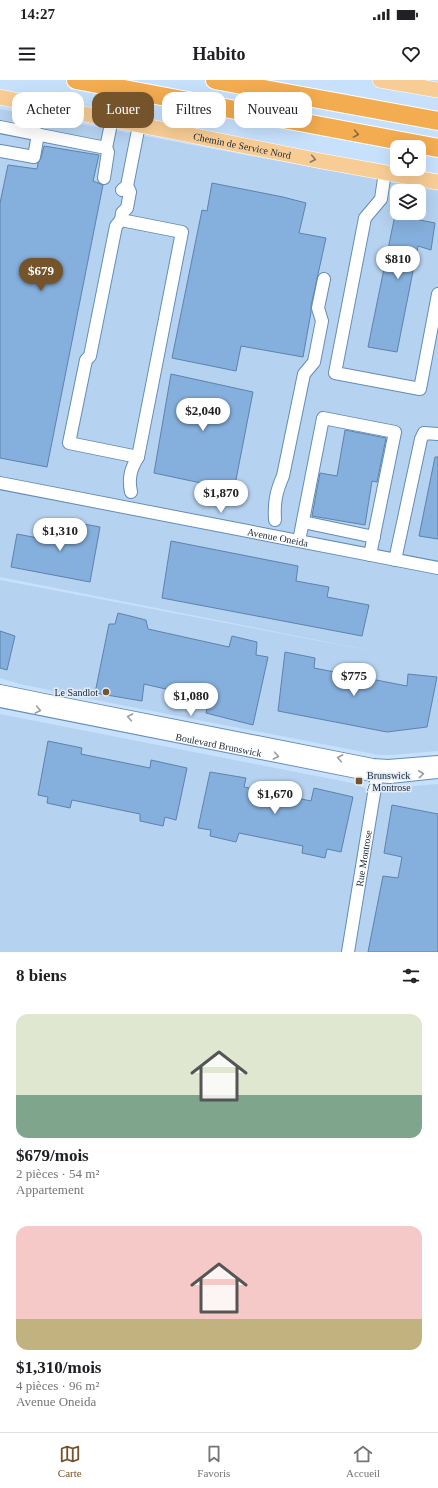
<!DOCTYPE html>
<html lang="fr">
<head>
<meta charset="utf-8">
<style>
  body { margin:0; font-family:"Times New Roman",serif; background:#f2f2f2; color:#202124; height:100vh; display:flex; flex-direction:column; font-size:15px; white-space:nowrap }
  * { box-sizing:border-box; margin:0 }
  p { font-size:13px; color:#757577 }
  .icon { flex:none; width:22px; height:22px; fill:none; stroke:currentColor; stroke-width:2; stroke-linecap:round; stroke-linejoin:round }
  .map { position:relative; height:872px; overflow:hidden }
  .side { display:flex; flex-direction:column; background:#fff; flex:1 }
  .side>* { flex:none }
  .top-card { position:absolute; left:12px; top:12px; width:414px; height:36px; display:flex; gap:8px }
  .tools { position:absolute; left:390px; top:60px; display:grid; gap:8px }
  .tools a { display:grid; place-items:center; width:36px; height:36px; border-radius:8px; background:#fff; box-shadow:0 4px 16px #0002; font-size:20px }
  .price { position:absolute; translate:-50% -34px; padding:0 9px; border-radius:14px; background:#fff; color:#222; font-size:13px; line-height:26px; filter:drop-shadow(0 1px 2px #0008) }
  .price::after { content:''; position:absolute; left:50%; top:24px; width:12px; height:9px; margin-left:-6px; background:inherit; clip-path:polygon(0 0,100% 0,50% 100%) }
  .price.on { background:#75542b; color:#fff }
  ul { padding:0; list-style:none }
  li { display:grid; align-content:center; gap:8px; height:212px; padding:0 16px }
  li span { display:grid; place-items:center; height:124px; border-radius:12px; color:#555 }
  li>.icon { margin-inline-start:auto }
  span .icon { width:72px; height:72px; fill:#fffc; stroke-width:1 }
  li b { font-size:17px }
  h2 { display:flex; justify-content:space-between; align-items:center; height:48px; padding:0 16px; font-size:17px }
  .chip { padding:0 14px; border-radius:12px; background:#fff; box-shadow:0 4px 16px #0002; font-size:14px; line-height:36px }
  .chip.on { background:#75542b; color:#fff }
  .status { display:flex; justify-content:space-between; align-items:center; height:28px; padding:0 20px; background:#fff; direction:ltr }
  .status svg { height:11px; fill:currentColor }
  header { display:flex; justify-content:space-between; align-items:center; height:52px; padding:0 16px; background:#fff; font-size:18px; font-weight:800 }
  .tabs { display:flex; justify-content:space-around; align-items:center; height:56px; border-top:1px solid #e0e0e0; background:#fff; font-size:11px; color:#757577 }
  .tabs a { display:grid; justify-items:center; gap:2px }
  .tabs .on { color:#75542b }
  .map>svg:first-child { display:block }
  .built { fill:#b5d2f0; fill-rule:evenodd }
  .building { fill:#85afdc; stroke:#5b83ad }
  .lines { fill:none; stroke-linecap:round; stroke-linejoin:round }
  .minor-casing { stroke:#638cb6; stroke-width:14 }
  .major-casing { stroke:#fff; stroke-width:16 }
  .highway-casing { stroke:#fff; stroke-width:20 }
  .minor { stroke:#fff; stroke-width:12 }
  .major { stroke:#f8cd95; stroke-width:15 }
  .highway { stroke:#f3ac4f; stroke-width:18 }
  .oneway { stroke:#846944 }
  .oneway2 { stroke:#877a66 }
  .oneway3 { stroke:#969da5 }
  .poi-dot { fill:#75542b; stroke:#e3ecf5; stroke-width:1.5 }
  .labels { text-anchor:middle; dominant-baseline:central; stroke-width:3; stroke-linejoin:round; paint-order:stroke }
  .street-label { font-size:10px; fill:#162638; stroke:#e3ecf5 }
  .poi-label { font-size:10px; fill:#162638; stroke:#e3ecf5; text-anchor:end }
</style>
</head>
<body>
<div class="status"><b>14:27</b><svg viewBox="0 0 49 12"><path d="M0 12V9h3v3zM5 12V6h3v6zM10 12V3h3v9zM15 12V0h3v12zM26 1h20v11H26zM47 4h2v5h-2z"/></svg></div>
<header><svg class="icon" aria-label="menu" viewBox="0 0 24 24"><path d="M4 6h16M4 12h16M4 18h16"/></svg>Habito<svg class="icon" aria-label="heart" viewBox="0 0 24 24"><path d="M12 20l-8-8c-3-5 5-10 8-4 3-6 11-1 8 4z"/></svg></header>
<div class="map">
<svg width="438" height="872" viewBox="0 0 438 872">
  <rect width="100%" height="100%" fill="#c7e1fd"/>
  <g class="built">
    <path d="M0,29L438,111V671L393,675H379L116,624L20,604L0,598V500L393,575L0,497ZM397,111H419V133H397Z"/>
    <path d="M0,634L357,704L364,708L385,710L401,707L438,704V872H0Z"/>
  </g>
  <g class="building">
    <path d="M44,66L99,75L93,101L103,105L47,387L0,378V123L8,85L37,89L38,83L41,78Z"/>
    <path d="M212,103L283,117L306,123L299,153L326,158L311,226V232L303,277L241,266L236,291L172,278L202,130L207,131Z"/>
    <path d="M395,135L435,143L431,170L418,166L397,272L368,267Z"/>
    <path d="M171,294L253,312L234,410L154,393Z"/>
    <path d="M345,350L386,358L377,402L372,401L365,445L312,436L320,393L337,396Z"/>
    <path d="M435,377H438V459L419,456Z"/>
    <path d="M63,440L100,447L90,502L11,487L17,454L59,462Z"/>
    <path d="M171,461L298,486L296,501L329,507L327,517L369,525L362,556L162,518Z"/>
    <path d="M118,533L146,540L148,549L229,567L232,556L257,562L256,575L268,577L253,645L206,633L209,619L144,604L142,621L95,613L109,544H115Z"/>
    <path d="M0,551L15,556L7,590L0,588Z"/>
    <path d="M285,572L315,578L314,588L407,606L408,594L437,597L427,647L387,652L278,631Z"/>
    <path d="M48,661L82,668L81,674L150,688L151,680L187,688L176,740L165,737L163,746L140,741V734L72,720L70,728L47,723L48,717L38,715Z"/>
    <path d="M210,692L246,698L244,707L311,721L314,708L353,717L341,772L327,769L325,778L302,773L303,766L239,753L236,762L210,756L211,750L198,748Z"/>
    <path d="M392,725L438,734V872H368L383,796L398,798L402,777L384,773Z"/>
  </g>
  <g class="lines">
    <defs>
      <g id="minor">
        <path d="M0,47L106,68L112,39"/>
        <path d="M0,71L34,77L38,54"/>
        <path d="M385,92L381,119L365,138L335,293L420,309L438,214"/>
        <path d="M104,98L108,72L106,68"/>
        <path d="M127,106L130,112L127,128L122,133L121,140L116,146L90,276L86,280L69,363L138,377"/>
        <path d="M122,110L127,106L139,45"/>
        <path d="M121,140L182,152L138,377C131,388 128,398 131,412"/>
        <path id="s1" d="M0,403L438,488"/>
        <path d="M275,440C274,422 276,412 283,396L304,294L314,282L322,241L318,228L324,199"/>
        <path d="M303,442L374,457"/>
        <path d="M299,461L323,338L395,352L370,475"/>
        <path d="M395,480L421,359L424,353L438,354"/>
        <path d="M0,611L44,620L373,685L388,686L438,682"/>
        <path id="s2" d="M0,621L377,696L390,697L438,692"/>
        <path id="s3" d="M348,872L378,689"/>
      </g>
      <g id="major">
        <path d="M380,0L438,10"/>
        <path id="s4" d="M0,17L321,81L438,102"/>
      </g>
      <g id="highway">
        <path d="M76,0L438,68"/>
        <path d="M215,0L438,41"/>
      </g>
    </defs>
    <use href="#minor" class="minor-casing"/>
    <use href="#major" class="major-casing"/>
    <use href="#highway" class="highway-casing"/>
    <use href="#minor" class="minor"/>
    <use href="#major" class="major"/>
    <use href="#highway" class="highway"/>
  </g>
  <defs><path id="oneway-chevron" d="M-2-3.5L2.5 0L-2 3.5" fill="none" stroke-width="1.6" stroke-linecap="round" stroke-linejoin="round"/></defs>
  <use class="oneway" href="#oneway-chevron" transform="translate(356 54) rotate(10)"/>
  <use class="oneway2" href="#oneway-chevron" transform="translate(313 79) rotate(11)"/>
  <g class="oneway3">
    <use href="#oneway-chevron" transform="translate(38 630) rotate(11)"/>
    <use href="#oneway-chevron" transform="translate(130 637) rotate(-169)"/>
    <use href="#oneway-chevron" transform="translate(276 676) rotate(11)"/>
    <use href="#oneway-chevron" transform="translate(340 678) rotate(-169)"/>
    <use href="#oneway-chevron" transform="translate(421 694) rotate(-6)"/>
  </g>
  <g class="poi-dot">
    <circle cx="106" cy="612" r="4"/>
    <rect x="355" y="697" width="8" height="8" rx="2"/>
  </g>
  <g class="labels">
    <g class="street-label">
      <text stroke="none"><textPath href="#s4" startOffset="247">Chemin de Service Nord</textPath></text>
      <text stroke="none"><textPath href="#s1" startOffset="283">Avenue Oneida</textPath></text>
      <text stroke="none"><textPath href="#s2" startOffset="223">Boulevard Brunswick</textPath></text>
      <text stroke="none"><textPath href="#s3" startOffset="95">Rue Montrose</textPath></text>
    </g>
    <g class="poi-label">
      <text x="98" y="612">Le Sandlot</text>
      <text x="367" y="695" text-anchor="start">Brunswick<tspan x="367" dy="12">/ Montrose</tspan></text>
    </g>
  </g>
</svg>
<div class="tools">
<a><svg class="icon" aria-label="locate" viewBox="0 0 24 24"><circle cx="12" cy="12" r="6"/><path d="M12 2v4M12 18v4M2 12h4M18 12h4"/></svg></a>
<a><svg class="icon" aria-label="layers" viewBox="0 0 24 24"><path d="M12 4l9 5-9 5-9-5zM3 14l9 5 9-5"/></svg></a>
</div>
<b class="price" style="left:398px;top:200px">$810</b>
<b class="price on" style="left:41px;top:212px">$679</b>
<b class="price" style="left:203px;top:352px">$2,040</b>
<b class="price" style="left:221px;top:434px">$1,870</b>
<b class="price" style="left:60px;top:472px">$1,310</b>
<b class="price" style="left:354px;top:617px">$775</b>
<b class="price" style="left:191px;top:637px">$1,080</b>
<b class="price" style="left:275px;top:735px">$1,670</b>
<div class="top-card">
<a class="chip">Acheter</a>
<a class="chip on">Louer</a>
<a class="chip">Filtres</a>
<a class="chip">Nouveau</a>
</div>
</div>
<section class="side">
<h2>8 biens<svg class="icon" aria-label="filters" viewBox="0 0 24 24"><path d="M4 7h16M4 17h16"/><circle cx="9" cy="7" r="2"/><circle cx="15" cy="17" r="2"/></svg></h2>
<ul>
<li><span style="background:linear-gradient(#dfe7d0 65%,#7fa58c 0)"><svg class="icon" aria-label="home" viewBox="0 0 24 24"><path d="M3 11l9-7 9 7M6 9v11h12V9"/></svg></span><div><b>$679/mois</b><p>2 pièces · 54 m²</p><p>Appartement</p></div></li>
<li><span style="background:linear-gradient(#f6c9c9 75%,#c2b280 0)"><svg class="icon" aria-label="home" viewBox="0 0 24 24"><path d="M3 11l9-7 9 7M6 9v11h12V9"/></svg></span><div><b>$1,310/mois</b><p>4 pièces · 96 m²</p><p>Avenue Oneida</p></div></li>
</ul>
</section>
<nav class="tabs">
<a class="on"><svg class="icon" aria-label="map" viewBox="0 0 24 24"><path d="M3 6l6-2 6 2 6-2v14l-6 2-6-2-6 2zM9 4v14M15 6v14"/></svg>Carte</a>
<a><svg class="icon" aria-label="saved" viewBox="0 0 24 24"><path d="M7 4h10v16l-5-4-5 4z"/></svg>Favoris</a>
<a><svg class="icon" aria-label="home" viewBox="0 0 24 24"><path d="M3 11l9-7 9 7M6 9v11h12V9"/></svg>Accueil</a>
</nav>
</body>
</html>
